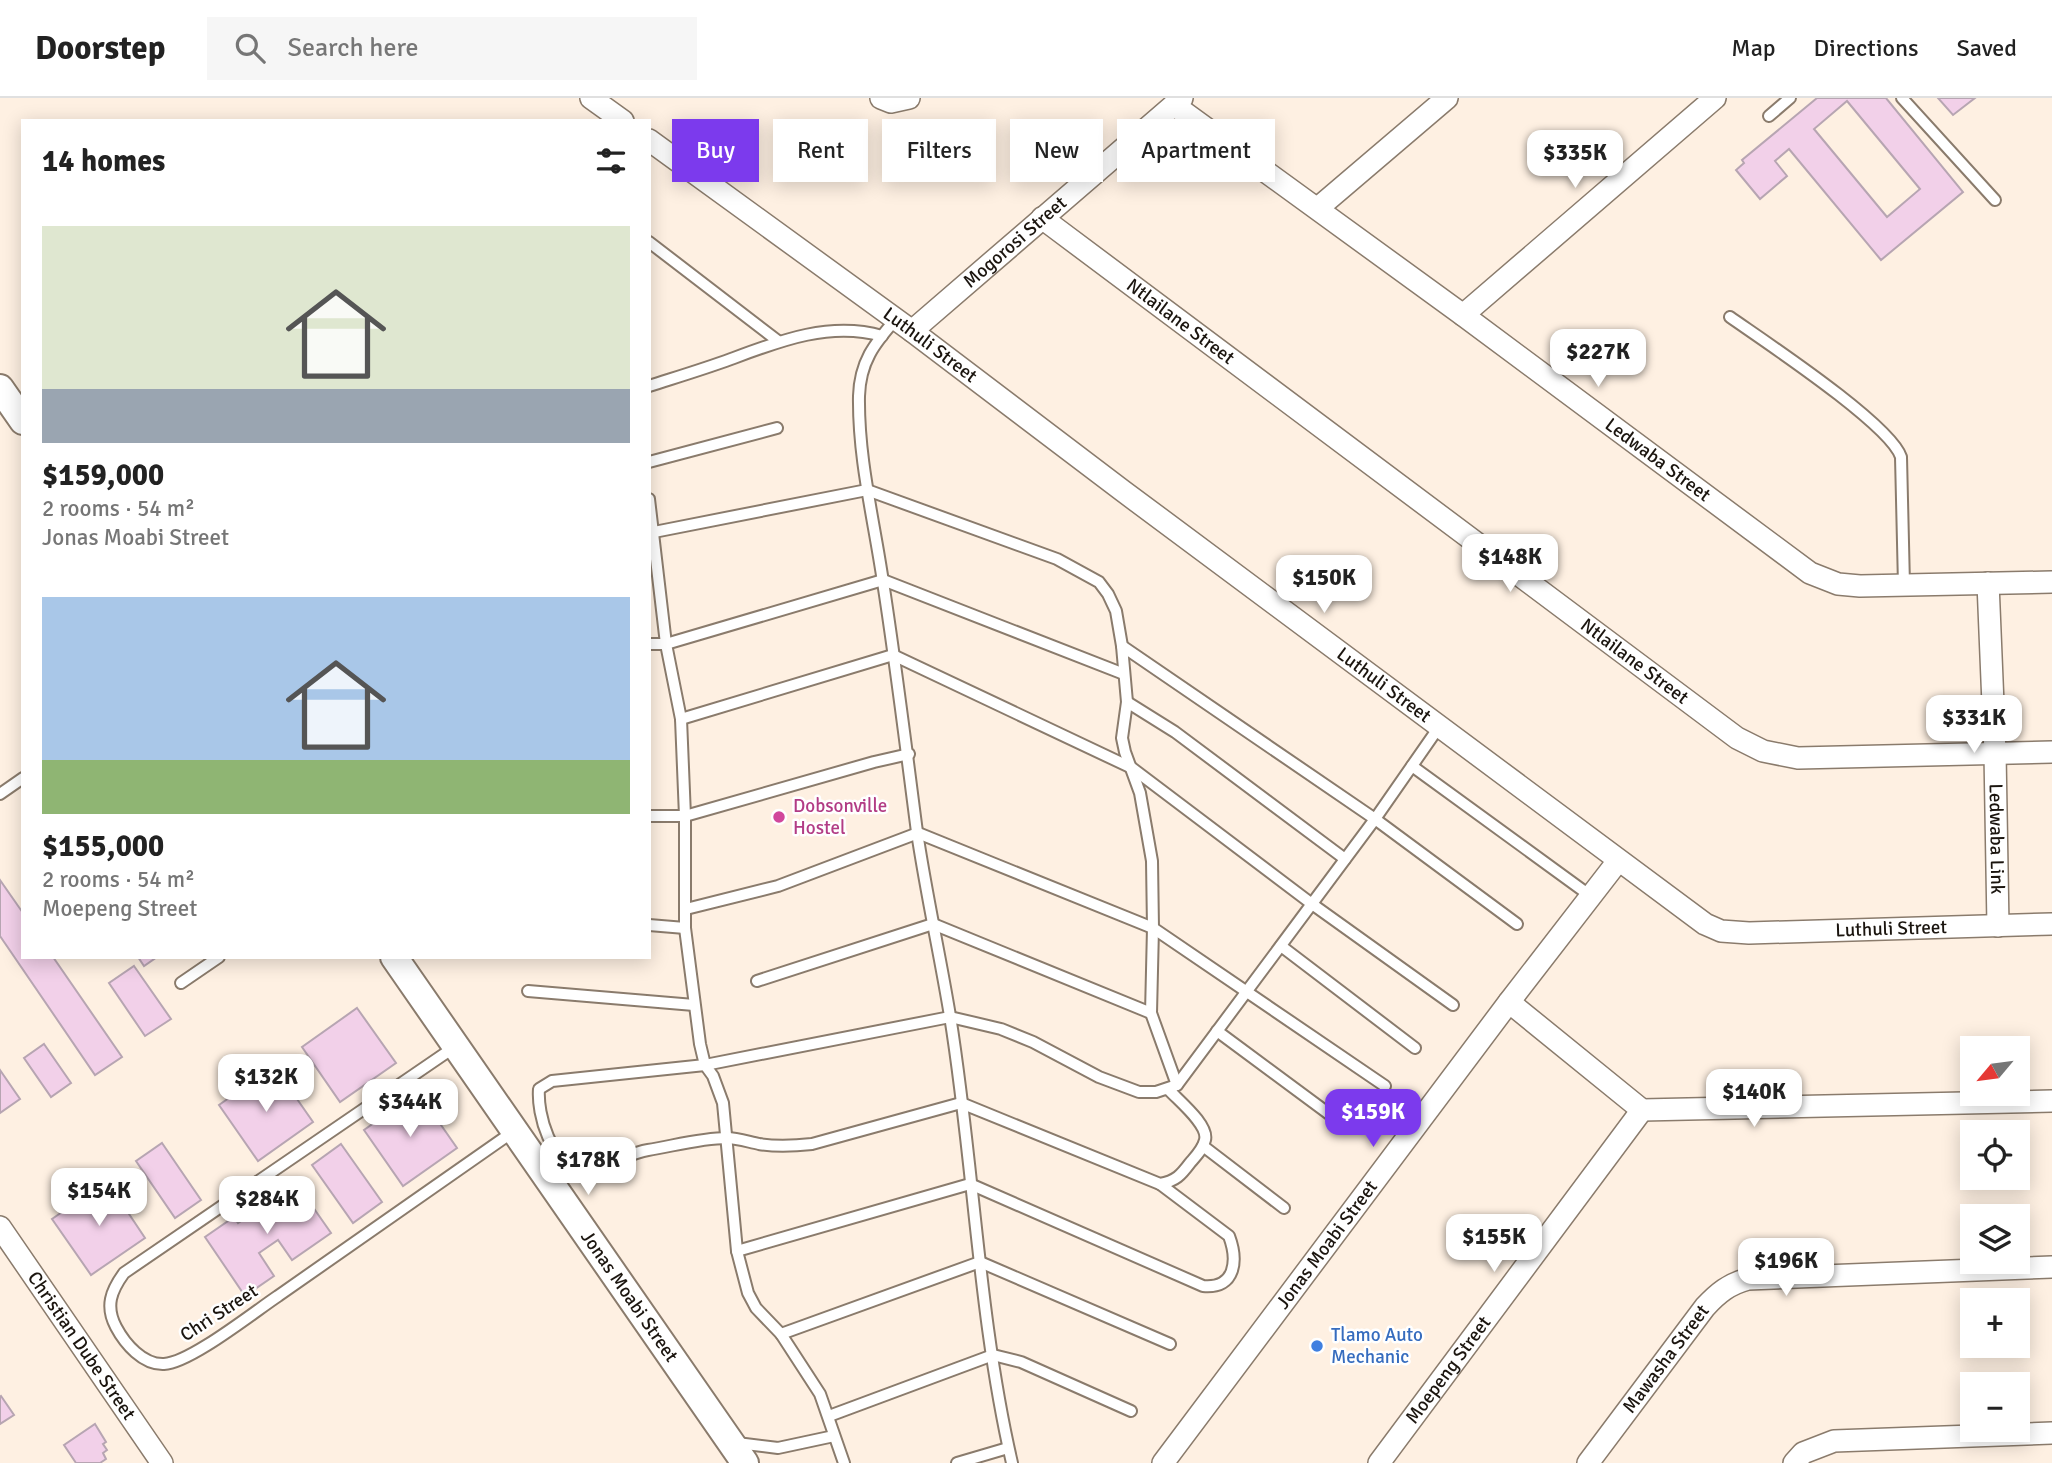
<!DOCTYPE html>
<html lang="en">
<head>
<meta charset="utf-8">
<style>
  body { margin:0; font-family:Signika,sans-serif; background:#f6f6f6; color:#222; height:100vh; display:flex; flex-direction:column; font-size:26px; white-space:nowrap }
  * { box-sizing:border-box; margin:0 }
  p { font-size:23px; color:#767676 }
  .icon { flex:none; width:38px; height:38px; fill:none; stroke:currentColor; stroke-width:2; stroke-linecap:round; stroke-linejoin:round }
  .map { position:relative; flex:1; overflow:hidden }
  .panel { position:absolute; left:21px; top:21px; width:630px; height:840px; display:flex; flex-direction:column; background:#fff; border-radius:0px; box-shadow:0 4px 18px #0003 }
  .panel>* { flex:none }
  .top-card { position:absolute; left:672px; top:21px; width:665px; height:63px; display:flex; gap:14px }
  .needle { width:46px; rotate:241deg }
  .fabs { position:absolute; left:1960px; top:938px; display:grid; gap:14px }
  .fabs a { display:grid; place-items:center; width:70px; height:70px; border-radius:0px; background:#fff; box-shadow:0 4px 18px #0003; font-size:35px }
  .price { position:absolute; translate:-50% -60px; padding:0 16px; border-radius:14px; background:#fff; color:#222; font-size:23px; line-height:46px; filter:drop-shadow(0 2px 4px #0008) }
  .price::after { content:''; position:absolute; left:50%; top:42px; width:21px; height:16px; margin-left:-10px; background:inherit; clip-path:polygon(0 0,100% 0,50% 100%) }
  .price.on { background:#7c3aed; color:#fff }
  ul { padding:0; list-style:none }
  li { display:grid; align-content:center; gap:14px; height:371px; padding:0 21px }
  li span { display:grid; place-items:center; height:217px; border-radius:0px; color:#555 }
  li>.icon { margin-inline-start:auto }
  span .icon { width:126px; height:126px; fill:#fffc; stroke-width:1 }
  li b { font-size:30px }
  h2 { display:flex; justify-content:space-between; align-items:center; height:84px; padding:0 21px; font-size:30px }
  .tag { padding:0 24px; border-radius:0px; background:#fff; box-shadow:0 4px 18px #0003; font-size:24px; line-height:63px }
  .tag.on { background:#7c3aed; color:#fff }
  header { display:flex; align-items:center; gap:42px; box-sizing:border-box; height:98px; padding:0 35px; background:#fff; border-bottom:2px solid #e0e0e0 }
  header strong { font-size:33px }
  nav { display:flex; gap:38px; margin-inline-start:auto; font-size:24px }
  .search { width:490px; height:63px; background:#f6f6f6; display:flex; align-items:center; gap:18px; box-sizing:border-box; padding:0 24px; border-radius:0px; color:#767676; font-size:26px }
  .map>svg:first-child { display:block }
  .building { fill:#f2d0e9; stroke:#b7a5b2; stroke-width:2; fill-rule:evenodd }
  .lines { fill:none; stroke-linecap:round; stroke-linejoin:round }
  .service-casing { stroke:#8a7b6c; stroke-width:14 }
  .minor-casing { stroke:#8a7b6c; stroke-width:24 }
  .tertiary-casing { stroke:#8a7b6c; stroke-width:30 }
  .service { stroke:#fff; stroke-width:10 }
  .minor { stroke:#fff; stroke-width:21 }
  .tertiary { stroke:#fff; stroke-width:26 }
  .hotel-dot { fill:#d1479c; stroke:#fff; stroke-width:2.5 }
  .shop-dot { fill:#3f7fe0; stroke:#fff; stroke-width:2.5 }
  .labels { text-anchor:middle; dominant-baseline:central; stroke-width:5; stroke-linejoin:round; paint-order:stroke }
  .street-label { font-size:19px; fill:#1b150f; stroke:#fff }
  .hotel-label { font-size:19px; fill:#b23c85; stroke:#fff; text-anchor:start }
  .shop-label { font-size:19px; fill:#366cbe; stroke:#fff; text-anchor:start }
</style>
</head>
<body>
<header>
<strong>Doorstep</strong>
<div class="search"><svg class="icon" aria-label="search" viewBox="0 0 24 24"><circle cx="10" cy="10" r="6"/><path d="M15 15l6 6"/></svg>Search here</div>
<nav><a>Map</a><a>Directions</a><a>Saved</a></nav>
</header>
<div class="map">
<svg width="2052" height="1365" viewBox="0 0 2052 1365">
  <rect width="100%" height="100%" fill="#fef0e2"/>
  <g class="building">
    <path d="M1817,0H1886L1963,94L1881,162L1789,51L1775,63L1787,78L1760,101L1736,72L1744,65L1742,62ZM1847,3L1920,91L1887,119L1814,31Z"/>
    <path d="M1938,0H1975L1953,17Z"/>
    <path d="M0,782L23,815V859H53L122,959L95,977L0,838Z"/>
    <path d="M138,859H157L144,868Z"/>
    <path d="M134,868L171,921L145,938L109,885Z"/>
    <path d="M357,910L396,965L340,1004L302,949Z"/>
    <path d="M44,946L71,985L51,999L24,960Z"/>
    <path d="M274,968L313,1024L258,1063L219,1007Z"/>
    <path d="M0,972L20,1001L0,1015Z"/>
    <path d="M418,994L457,1050L403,1088L364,1032Z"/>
    <path d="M162,1045L201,1102L175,1120L136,1063Z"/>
    <path d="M341,1046L382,1104L353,1125L312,1067Z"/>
    <path d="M294,1082L331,1135L292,1162L278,1142L259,1155L274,1178L245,1198L205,1139L234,1119L238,1125L257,1112L255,1109Z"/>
    <path d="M107,1083L145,1140L91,1177L52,1121Z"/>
    <path d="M1,1298L14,1317L0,1326V1299Z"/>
    <path d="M95,1326L106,1344L103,1346L107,1352L103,1355L106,1361L100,1365H76L64,1347Z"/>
  </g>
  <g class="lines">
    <defs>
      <g id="service">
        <path d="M1902,0L1995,102"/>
        <path d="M1769,18L1790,0"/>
        <path d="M649,144L778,243"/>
        <path d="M1730,219C1764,243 1890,326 1901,359L1904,487"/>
        <path d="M896,221C874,246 860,264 859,298C858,361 874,422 883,484C896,567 906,650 917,734C926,795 940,857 950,918C974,1066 978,1218 1012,1365"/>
        <path d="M649,288C677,279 704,271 731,261C779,243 830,223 882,238"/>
        <path d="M649,364L777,330"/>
        <path d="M649,401L666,546L681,621L685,718V830L700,946L705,967L713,978L723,1005L737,1153L748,1195L756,1210L781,1236L820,1296L844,1365"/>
        <path d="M649,435L867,392L1057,461L1099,484L1108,496L1116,513L1122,548L1127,604L1122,640L1125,654L1140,695L1152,763L1153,830L1151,915L1177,987"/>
        <path d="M649,546H666L883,482L1124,576"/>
        <path d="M1122,548L1375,721L1517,826"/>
        <path d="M1127,604L1175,634L1345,761"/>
        <path d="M681,621L893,557L1132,670L1312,806L1453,907"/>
        <path d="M1412,668L1592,799"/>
        <path d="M0,696L23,680"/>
        <path d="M649,718H685L874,664L909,656"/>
        <path d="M686,811L778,788L918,735L1153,830L1385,988"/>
        <path d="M649,827L685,830"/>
        <path d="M1281,848L1415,950"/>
        <path d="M757,883L933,826L1151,915"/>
        <path d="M181,885L219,859"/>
        <path d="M528,893L694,907"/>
        <path d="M1217,933L1348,1030"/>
        <path d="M456,948L124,1175C111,1193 105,1208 116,1229C125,1246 143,1267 164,1266C190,1265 254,1214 278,1198C357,1143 436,1088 514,1033"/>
        <path d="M1168,991C1179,1003 1209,1027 1205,1042C1203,1051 1196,1058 1190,1065C1181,1077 1176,1083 1160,1086L961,1005L812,1046C794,1048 777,1049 759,1046C749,1044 737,1040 727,1040C701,1040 673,1048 648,1052C628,1055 599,1074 581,1071C551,1065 537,1017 539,991L552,983L705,967L950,919L1001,931L1033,944L1099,979L1139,994H1156L1177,987L1375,721L1439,629"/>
        <path d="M1203,1048L1284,1110"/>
        <path d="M737,1153L970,1086L1203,1188C1236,1191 1238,1162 1229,1138L1160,1086"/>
        <path d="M781,1236L980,1164L1170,1246"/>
        <path d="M829,1318L993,1257L1021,1264L1131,1313"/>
        <path d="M737,1345L778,1350L834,1338"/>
        <path d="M957,1365L1008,1350"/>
      </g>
      <g id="minor">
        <path d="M591,0L623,23"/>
        <path d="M881,0L891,4L909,0"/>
        <path id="s1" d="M1174,7L1463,217L1810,475L1838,486L1860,488L2052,484"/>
        <path id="s2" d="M649,42L912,233L1123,393L1705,826L1721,833L1749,835L2052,826"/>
        <path d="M1318,110L1447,0"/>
        <path id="s3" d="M1042,120L1737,640L1763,653L1798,660L2052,654"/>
        <path d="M1463,217L1715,0"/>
        <path id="s4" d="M912,233L1182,0"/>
        <path id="s5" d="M1988,485L1995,655L1998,828"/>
        <path d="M1509,904L1642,1012L2052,1003"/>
        <path id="s6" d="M0,1129L162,1365"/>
        <path id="s7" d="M1163,1365L1509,904L1618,763"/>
        <path id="s8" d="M1379,1365L1642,1012"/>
        <path id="s9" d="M1588,1365L1705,1209C1718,1195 1729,1186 1748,1181L2052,1169"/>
        <path d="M1794,1365L1803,1355L1834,1343L2052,1335"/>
      </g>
      <g id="tertiary">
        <path d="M0,290L23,323"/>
        <path id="s10" d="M394,859L745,1365"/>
      </g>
    </defs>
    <use href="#service" class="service-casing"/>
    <use href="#minor" class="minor-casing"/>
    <use href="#tertiary" class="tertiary-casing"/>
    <use href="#service" class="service"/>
    <use href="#minor" class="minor"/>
    <use href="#tertiary" class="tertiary"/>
  </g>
  <circle class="hotel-dot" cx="779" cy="719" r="7"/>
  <circle class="shop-dot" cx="1317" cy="1248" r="7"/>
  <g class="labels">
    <g class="street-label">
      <text stroke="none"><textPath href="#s4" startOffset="136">Mogorosi Street</textPath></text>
      <text stroke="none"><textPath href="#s3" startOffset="173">Ntlailane Street</textPath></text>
      <text stroke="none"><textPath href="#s2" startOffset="348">Luthuli Street</textPath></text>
      <text stroke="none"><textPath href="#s1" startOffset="600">Ledwaba Street</textPath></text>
      <text stroke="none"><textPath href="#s3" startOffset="740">Ntlailane Street</textPath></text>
      <text stroke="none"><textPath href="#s2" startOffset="915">Luthuli Street</textPath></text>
      <text stroke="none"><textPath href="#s5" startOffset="256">Ledwaba Link</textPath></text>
      <text stroke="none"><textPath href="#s2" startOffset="1503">Luthuli Street</textPath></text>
      <text stroke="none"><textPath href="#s7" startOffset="273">Jonas Moabi Street</textPath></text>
      <text stroke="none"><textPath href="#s10" startOffset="413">Jonas Moabi Street</textPath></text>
      <text transform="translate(219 1215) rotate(-33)">Chri Street</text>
      <text stroke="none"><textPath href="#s6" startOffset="144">Christian Dube Street</textPath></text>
      <text stroke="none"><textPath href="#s9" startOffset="130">Mawasha Street</textPath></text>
      <text stroke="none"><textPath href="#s8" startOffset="116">Moepeng Street</textPath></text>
    </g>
    <g class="hotel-label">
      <text x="793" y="708">Dobsonville<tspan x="793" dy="22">Hostel</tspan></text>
    </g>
    <g class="shop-label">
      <text x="1331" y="1237">Tlamo Auto<tspan x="1331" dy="22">Mechanic</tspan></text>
    </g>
  </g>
</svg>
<div class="fabs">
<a><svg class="needle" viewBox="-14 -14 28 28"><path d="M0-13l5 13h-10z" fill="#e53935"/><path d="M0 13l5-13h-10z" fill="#767676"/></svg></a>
<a><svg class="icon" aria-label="locate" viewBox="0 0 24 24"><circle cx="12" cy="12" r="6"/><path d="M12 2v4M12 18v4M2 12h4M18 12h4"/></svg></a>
<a><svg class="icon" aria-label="layers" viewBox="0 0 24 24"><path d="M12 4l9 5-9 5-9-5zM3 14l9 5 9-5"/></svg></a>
<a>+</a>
<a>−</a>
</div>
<b class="price" style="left:1575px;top:92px">$335K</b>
<b class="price" style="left:1598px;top:291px">$227K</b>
<b class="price" style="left:1510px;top:496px">$148K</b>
<b class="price" style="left:1324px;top:517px">$150K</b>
<b class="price" style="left:1974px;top:657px">$331K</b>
<b class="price" style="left:266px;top:1016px">$132K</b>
<b class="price" style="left:1754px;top:1031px">$140K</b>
<b class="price" style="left:410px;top:1041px">$344K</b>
<b class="price on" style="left:1373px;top:1051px">$159K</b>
<b class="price" style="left:588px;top:1099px">$178K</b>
<b class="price" style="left:99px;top:1130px">$154K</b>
<b class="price" style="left:267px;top:1138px">$284K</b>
<b class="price" style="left:1494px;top:1176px">$155K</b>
<b class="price" style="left:1786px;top:1200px">$196K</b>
<div class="top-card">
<a class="tag on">Buy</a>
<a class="tag">Rent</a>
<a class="tag">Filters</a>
<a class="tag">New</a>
<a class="tag">Apartment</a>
</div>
<section class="panel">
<h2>14 homes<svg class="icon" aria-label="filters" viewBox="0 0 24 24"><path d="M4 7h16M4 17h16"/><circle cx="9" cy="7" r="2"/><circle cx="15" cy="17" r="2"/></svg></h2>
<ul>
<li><span style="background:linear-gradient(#dfe7d0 75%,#9aa5b1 0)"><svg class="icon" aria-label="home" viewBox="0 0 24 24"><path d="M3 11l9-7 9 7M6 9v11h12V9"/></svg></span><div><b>$159,000</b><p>2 rooms · 54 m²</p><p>Jonas Moabi Street</p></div></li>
<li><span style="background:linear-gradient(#a9c7e8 75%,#8fb573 0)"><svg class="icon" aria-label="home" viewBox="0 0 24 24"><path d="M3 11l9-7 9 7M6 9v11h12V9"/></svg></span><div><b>$155,000</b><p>2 rooms · 54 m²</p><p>Moepeng Street</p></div></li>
</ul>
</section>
</div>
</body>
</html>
